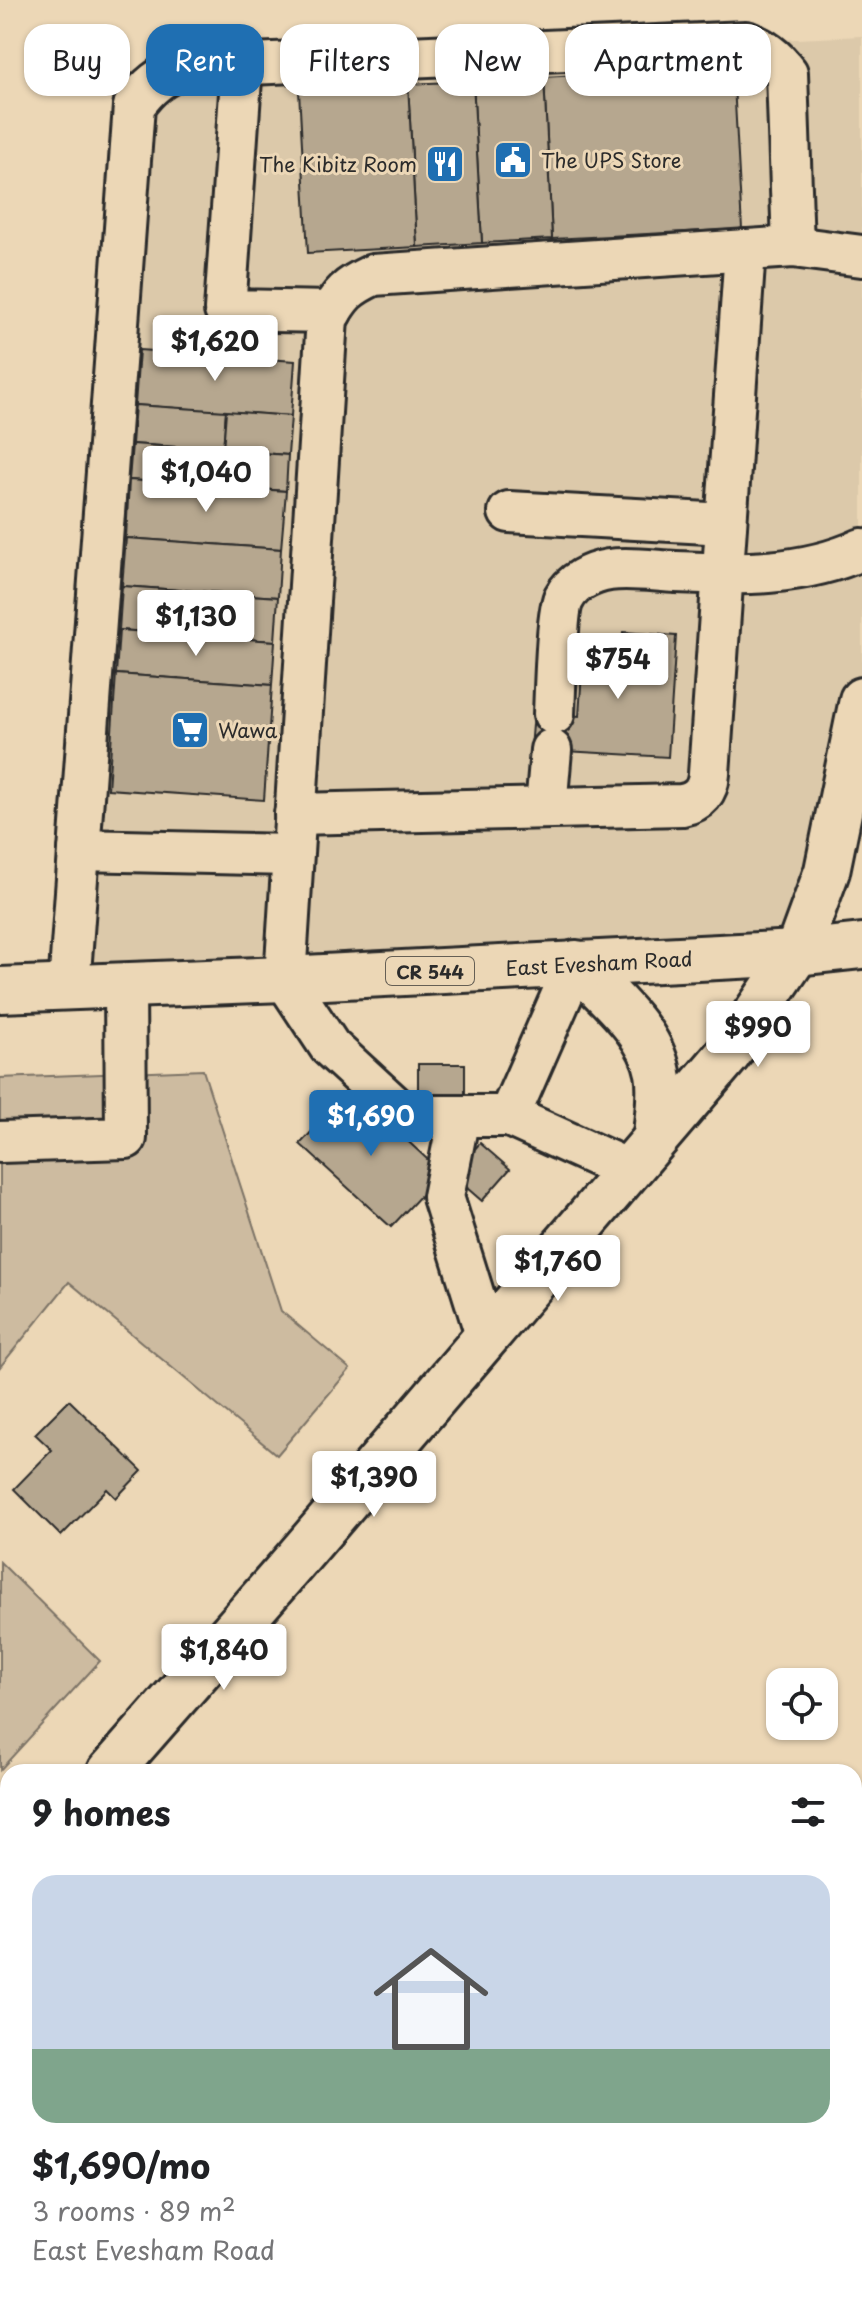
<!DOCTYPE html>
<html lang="en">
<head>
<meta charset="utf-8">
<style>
  body { margin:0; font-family:"Playpen Sans",sans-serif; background:#f6f6f6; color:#202124; height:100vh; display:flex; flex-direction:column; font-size:30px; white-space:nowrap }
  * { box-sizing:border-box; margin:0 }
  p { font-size:26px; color:#757577 }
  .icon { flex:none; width:44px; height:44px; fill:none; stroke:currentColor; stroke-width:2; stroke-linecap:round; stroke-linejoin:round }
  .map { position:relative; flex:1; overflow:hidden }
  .panel { position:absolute; left:0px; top:1764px; width:862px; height:538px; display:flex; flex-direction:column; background:#fff; border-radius:24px 24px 0 0; box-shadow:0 2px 6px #0004 }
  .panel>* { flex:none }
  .hud { position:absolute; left:24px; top:24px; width:814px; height:72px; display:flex; gap:16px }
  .controls { position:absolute; left:766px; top:1668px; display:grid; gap:16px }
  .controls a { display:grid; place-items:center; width:72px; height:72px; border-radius:16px; background:#fff; box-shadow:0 2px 6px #0004; font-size:40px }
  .price { position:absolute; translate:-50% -68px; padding:0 18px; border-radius:8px; background:#fff; color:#222; font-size:26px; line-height:52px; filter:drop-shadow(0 2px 4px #0008) }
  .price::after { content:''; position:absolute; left:50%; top:48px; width:24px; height:18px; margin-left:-12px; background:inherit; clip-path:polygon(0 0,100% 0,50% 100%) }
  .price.selected { background:#1f6fb2; color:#fff }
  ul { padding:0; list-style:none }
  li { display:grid; align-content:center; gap:16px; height:424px; padding:0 32px }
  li+li { border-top:2px solid #e0e0e0 }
  li span { display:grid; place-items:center; height:248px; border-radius:24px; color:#555 }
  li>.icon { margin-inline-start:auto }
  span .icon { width:144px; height:144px; fill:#fffc; stroke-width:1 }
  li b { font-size:34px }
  h2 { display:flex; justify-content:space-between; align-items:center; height:96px; padding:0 32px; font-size:34px }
  .chip { padding:0 28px; border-radius:24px; background:#fff; box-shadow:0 2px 6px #0004; font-size:28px; line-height:72px }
  .chip.selected { background:#1f6fb2; color:#fff }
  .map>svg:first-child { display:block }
  .built { fill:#dcc9aa }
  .green { fill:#cdbba0; stroke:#7c7366; stroke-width:2 }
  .building { fill:#b6a78f; stroke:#2b2b2b; stroke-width:2 }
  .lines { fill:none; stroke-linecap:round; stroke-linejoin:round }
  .minor-casing { stroke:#2b2b2b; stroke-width:46 }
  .major-casing { stroke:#2b2b2b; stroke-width:50 }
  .minor { stroke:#ecd7b6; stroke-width:40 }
  .major { stroke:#ecd7b6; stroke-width:44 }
  .labels { text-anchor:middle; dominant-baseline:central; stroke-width:6; stroke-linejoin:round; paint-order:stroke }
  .shield { fill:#ecd7b6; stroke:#655f55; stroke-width:2 }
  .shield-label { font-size:18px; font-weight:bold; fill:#2b2b2b }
  .poi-label { font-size:20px; fill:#2b2b2b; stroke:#ecd7b6; text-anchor:start }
  .street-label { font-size:20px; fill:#2b2b2b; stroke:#ecd7b6 }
</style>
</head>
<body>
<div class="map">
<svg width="862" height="2301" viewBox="0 0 862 2301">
  <rect width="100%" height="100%" fill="#ecd7b6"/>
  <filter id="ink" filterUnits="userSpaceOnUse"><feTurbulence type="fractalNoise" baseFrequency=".0125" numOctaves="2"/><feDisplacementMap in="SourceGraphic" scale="16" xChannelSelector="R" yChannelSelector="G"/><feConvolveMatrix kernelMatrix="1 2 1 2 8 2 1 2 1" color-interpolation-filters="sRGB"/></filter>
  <g filter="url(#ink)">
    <path class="built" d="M862,36V708L797,953L69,987L134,106L242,64Z"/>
    <g class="green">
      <path d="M203,1070L281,1311L350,1369L277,1455L69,1282L0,1367V1078Z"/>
      <path d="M0,1562L100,1661L0,1770Z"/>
    </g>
    <g class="building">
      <path d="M733,66L742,229L552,239L544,77Z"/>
      <path d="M544,77L552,239L482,243L473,81Z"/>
      <path d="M473,81L482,243L417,247L408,84Z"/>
      <path d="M408,84L417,247L308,253L299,91Z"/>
      <path d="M139,350L295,361L291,416L135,405Z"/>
      <path d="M135,405L226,411L223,450L132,444Z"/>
      <path d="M226,411L291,416L288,455L223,450Z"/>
      <path d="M132,444L288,455L286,491L129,480Z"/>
      <path d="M129,480L286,491L281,549L126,538Z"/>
      <path d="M126,538L281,549L278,597L122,586Z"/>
      <path d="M122,586L278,597L275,641L119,630Z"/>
      <path d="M119,630L275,641L272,685L116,674Z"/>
      <path d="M623,632L676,636L668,757L531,749L534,712L579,716L584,643L622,645Z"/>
      <path d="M116,674L272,685L264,800L108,789Z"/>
      <rect x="418" y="1064" width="47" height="39"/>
      <path d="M352,1089L442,1173L391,1227L300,1144Z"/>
      <path d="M480,1143L510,1169L482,1201L452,1175Z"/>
      <path d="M69,1400L142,1471L116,1498L107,1489L61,1536L14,1489L52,1450L35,1434Z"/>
    </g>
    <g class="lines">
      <defs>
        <g id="minor">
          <path d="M242,64L225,310L331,312"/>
          <path d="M509,512L726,524"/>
          <path d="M554,714C555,694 557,610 564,598C572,582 591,573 609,570C630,567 655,571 676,572C738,575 804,576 862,549"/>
          <path d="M546,808L551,750"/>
          <path d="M295,814L682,805C699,802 708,791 709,774L745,250"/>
          <path d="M79,850L292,855"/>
          <path d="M576,963L509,1116H405L330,1047L285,979L327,318C341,294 347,287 373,275L793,247L862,256"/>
          <path d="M69,987L134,106C148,86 161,76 184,67L746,42C764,49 775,57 787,73L793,247"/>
          <path d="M459,1116L443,1197L486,1335"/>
          <path d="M509,1116L628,1170"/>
          <path d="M0,1142L126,1138L125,984"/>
        </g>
        <g id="major">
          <path d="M576,963C605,995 650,1029 658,1073C662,1093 657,1117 656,1137"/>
          <path d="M0,990L285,979L797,953L862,946"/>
          <path d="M110,1772L288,1569L729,1053L797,953L827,871L862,700"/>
          <path d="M0,1900L8,1890"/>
        </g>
      </defs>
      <use href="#minor" class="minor-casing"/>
      <use href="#major" class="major-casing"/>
      <use href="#minor" class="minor"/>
      <use href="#major" class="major"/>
    </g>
  </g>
  <defs>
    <symbol id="civic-square" viewBox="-11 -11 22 22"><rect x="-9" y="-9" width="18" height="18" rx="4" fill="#1f6fb2" stroke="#ecd7b6"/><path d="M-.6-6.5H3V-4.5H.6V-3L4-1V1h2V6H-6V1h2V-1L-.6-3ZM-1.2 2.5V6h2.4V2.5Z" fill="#fff"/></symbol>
    <symbol id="restaurant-square" viewBox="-11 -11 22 22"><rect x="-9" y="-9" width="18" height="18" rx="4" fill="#1f6fb2" stroke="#ecd7b6"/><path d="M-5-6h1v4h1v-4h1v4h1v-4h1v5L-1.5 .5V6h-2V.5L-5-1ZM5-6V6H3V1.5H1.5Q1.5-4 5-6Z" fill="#fff"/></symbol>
    <symbol id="supermarket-square" viewBox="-11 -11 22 22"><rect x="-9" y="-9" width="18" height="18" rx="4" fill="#1f6fb2" stroke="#ecd7b6"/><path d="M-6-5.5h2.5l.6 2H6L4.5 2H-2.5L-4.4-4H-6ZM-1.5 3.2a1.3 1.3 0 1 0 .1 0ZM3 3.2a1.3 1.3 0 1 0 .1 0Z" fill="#fff"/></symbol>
  </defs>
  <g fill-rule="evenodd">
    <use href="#civic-square" x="491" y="138" width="44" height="44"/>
    <use href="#restaurant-square" x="423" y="142" width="44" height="44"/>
    <use href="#supermarket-square" x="168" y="708" width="44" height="44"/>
  </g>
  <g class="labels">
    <rect class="shield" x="386" y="957" width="88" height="28" rx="6"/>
    <g class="shield-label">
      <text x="430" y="971">CR 544</text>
    </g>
    <g class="poi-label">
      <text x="541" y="160">The UPS Store</text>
      <text x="417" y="164" text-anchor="end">The Kibitz Room</text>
      <text x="218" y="730">Wawa</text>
    </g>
    <g class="street-label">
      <text transform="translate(599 963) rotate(-3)">East Evesham Road</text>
    </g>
  </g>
</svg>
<div class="controls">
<a><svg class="icon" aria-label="locate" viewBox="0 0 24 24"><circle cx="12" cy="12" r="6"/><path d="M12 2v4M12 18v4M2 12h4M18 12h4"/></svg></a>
</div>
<b class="price" style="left:215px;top:383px">$1,620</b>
<b class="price" style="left:206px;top:514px">$1,040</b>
<b class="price" style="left:196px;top:658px">$1,130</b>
<b class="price" style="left:618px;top:701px">$754</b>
<b class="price" style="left:758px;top:1069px">$990</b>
<b class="price selected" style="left:371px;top:1158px">$1,690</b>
<b class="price" style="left:558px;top:1303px">$1,760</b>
<b class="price" style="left:374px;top:1519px">$1,390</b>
<b class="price" style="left:224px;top:1692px">$1,840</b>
<div class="hud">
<a class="chip">Buy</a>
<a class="chip selected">Rent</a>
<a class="chip">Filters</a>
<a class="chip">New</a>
<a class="chip">Apartment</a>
</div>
<section class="panel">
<h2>9 homes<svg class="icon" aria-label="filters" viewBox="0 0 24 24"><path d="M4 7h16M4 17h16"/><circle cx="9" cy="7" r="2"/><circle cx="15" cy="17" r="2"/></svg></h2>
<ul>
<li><span style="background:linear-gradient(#c9d6e8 70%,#7fa58c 0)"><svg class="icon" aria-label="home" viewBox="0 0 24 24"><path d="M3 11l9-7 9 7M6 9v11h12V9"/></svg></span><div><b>$1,690/mo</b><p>3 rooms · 89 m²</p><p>East Evesham Road</p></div></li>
</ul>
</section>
</div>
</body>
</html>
